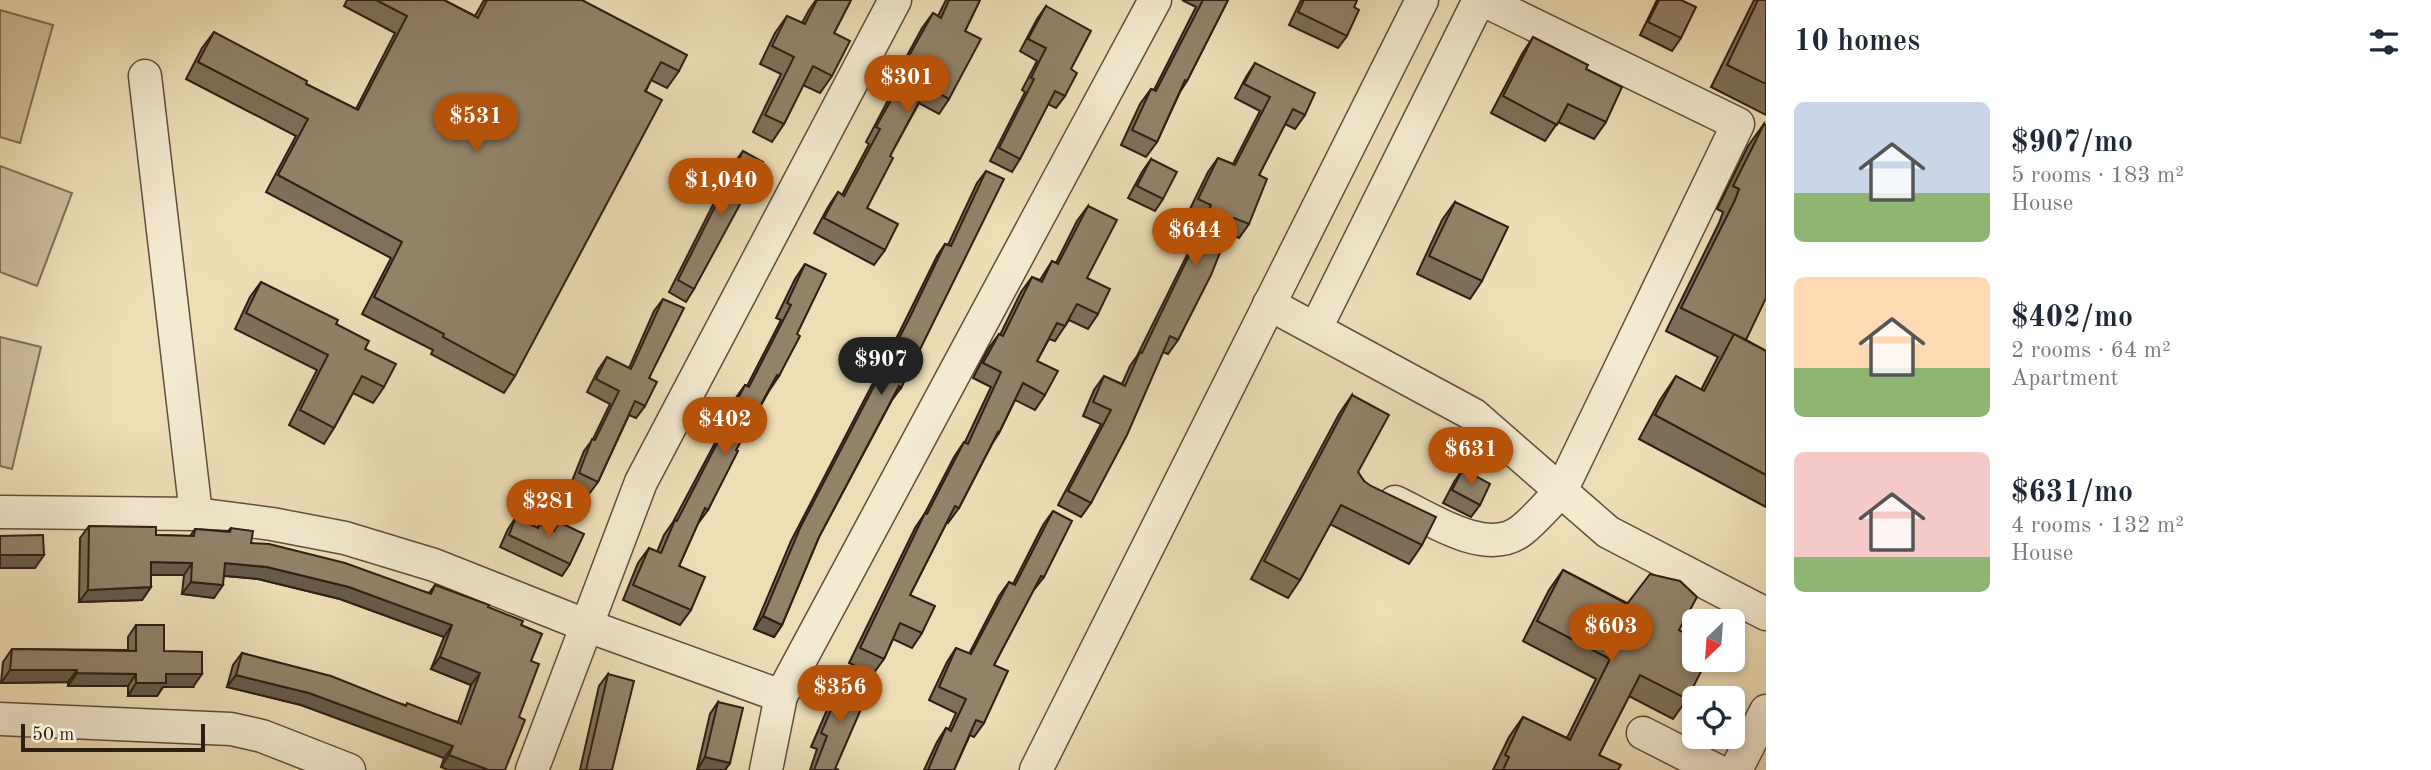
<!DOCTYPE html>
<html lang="en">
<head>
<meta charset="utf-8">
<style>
  body { margin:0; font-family:"Old Standard TT",serif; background:#f6f6f7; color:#1f2937; height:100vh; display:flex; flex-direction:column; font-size:26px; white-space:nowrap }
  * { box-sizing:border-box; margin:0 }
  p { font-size:23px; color:#747a83 }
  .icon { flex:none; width:38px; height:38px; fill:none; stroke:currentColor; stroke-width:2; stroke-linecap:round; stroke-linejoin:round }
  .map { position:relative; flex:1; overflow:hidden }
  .details { display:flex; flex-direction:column; background:#fff; width:665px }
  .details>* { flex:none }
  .needle { width:46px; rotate:205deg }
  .buttons { position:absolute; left:1682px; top:609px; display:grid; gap:14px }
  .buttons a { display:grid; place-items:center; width:63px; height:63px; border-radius:10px; background:#fff; box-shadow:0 4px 10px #0003; font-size:35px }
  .scale { position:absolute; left:21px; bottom:18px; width:184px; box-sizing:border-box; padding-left:7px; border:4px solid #2f1e14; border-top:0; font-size:19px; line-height:24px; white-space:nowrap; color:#2f1e14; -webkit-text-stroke:5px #f4ead0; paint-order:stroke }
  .price { position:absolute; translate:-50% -60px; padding:0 16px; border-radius:24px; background:#b45309; color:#fff; font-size:23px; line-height:46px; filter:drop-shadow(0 2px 4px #0008) }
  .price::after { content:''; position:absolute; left:50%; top:42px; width:21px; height:16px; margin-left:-10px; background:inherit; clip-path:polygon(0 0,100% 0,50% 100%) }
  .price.on { background:#222; color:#fff }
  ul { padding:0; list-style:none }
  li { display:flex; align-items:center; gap:21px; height:175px; padding:0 28px }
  li span { display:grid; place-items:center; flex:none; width:196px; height:140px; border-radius:10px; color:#555 }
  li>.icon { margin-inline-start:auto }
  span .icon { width:84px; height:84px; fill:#fffc; stroke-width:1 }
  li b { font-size:30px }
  h2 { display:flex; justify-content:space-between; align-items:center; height:84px; padding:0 28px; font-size:30px }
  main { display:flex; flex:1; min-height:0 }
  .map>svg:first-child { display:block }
  .green { fill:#cebd9a; stroke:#7e6e57; stroke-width:2 }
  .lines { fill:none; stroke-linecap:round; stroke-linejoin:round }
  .minor-casing { stroke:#5f4e3c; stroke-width:35 }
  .minor { stroke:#f4ead0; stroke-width:32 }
  .wall { fill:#7e7059; stroke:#2f1e14; stroke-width:2 }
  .shaded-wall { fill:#665b49; stroke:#2f1e14; stroke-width:2 }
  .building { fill:#928268; stroke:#2f1e14; stroke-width:2 }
</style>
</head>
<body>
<main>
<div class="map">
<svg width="1766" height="770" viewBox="0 0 1766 770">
  <rect width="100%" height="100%" fill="#eedeb6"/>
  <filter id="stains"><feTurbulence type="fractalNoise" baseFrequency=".00286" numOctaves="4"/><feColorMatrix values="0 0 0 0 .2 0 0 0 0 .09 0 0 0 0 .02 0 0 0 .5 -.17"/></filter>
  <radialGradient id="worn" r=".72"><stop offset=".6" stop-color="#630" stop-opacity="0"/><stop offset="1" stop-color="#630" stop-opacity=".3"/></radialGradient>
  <g class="green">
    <path d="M0,10L53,25L20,143L0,137Z"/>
    <path d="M0,166L72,193L37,286L0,272Z"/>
    <path d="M0,337L41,347L12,469L0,466Z"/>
  </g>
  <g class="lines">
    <defs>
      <g id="minor">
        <path d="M1483,0L1738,124L1561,491L1608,532L1766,614"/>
        <path d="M145,76L196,514"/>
        <path d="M1269,304L1474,415L1561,491C1548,504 1536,519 1522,530C1487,559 1428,517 1395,502"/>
        <path d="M1316,328L1479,0"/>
        <path d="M0,512L196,514L272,524L345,538L434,565L585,625L781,696L1155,0"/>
        <path d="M0,719L231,729L262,736L349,770"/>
        <path d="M1643,733L1716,770"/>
        <path d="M532,770L641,482L895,0"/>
        <path d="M766,770L781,696"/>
        <path d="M1036,770L1422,0"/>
        <path d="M1736,770L1766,711"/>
      </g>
    </defs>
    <use href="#minor" class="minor-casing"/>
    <use href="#minor" class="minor"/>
  </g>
  <g class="wall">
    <path d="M347,0H444L475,16L484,0H582L679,71L667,88L651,80L515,376L504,393L431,354L433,350L362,314L391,258L266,192L296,136L186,79L202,48L214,32L306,84L356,109L395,33L344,6Z"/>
    <path d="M816,0H851L834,33L832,76L820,93L803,85L784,124L772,142L753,132L781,74L760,64L775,33L787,16L802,23L809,10Z"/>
    <path d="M946,0H980L965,31L949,99L939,114L919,103L890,156L867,208L885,250L874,265L814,233L828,207L838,192L842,195L869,144L866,142L894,89L890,87L922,28L933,13L938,16Z"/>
    <path d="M1182,0H1228L1187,81L1180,92L1157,142L1146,157L1121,145L1140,104L1151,89L1154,90L1196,7Z"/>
    <path d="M1301,0H1357L1354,7L1347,36L1338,48L1289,25Z"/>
    <path d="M1657,0H1681V38L1672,51L1640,35Z"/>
    <path d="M1754,0H1766V115L1711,87Z"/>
    <path d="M1046,6L1071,69L1065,96L1056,108L1048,104L1020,159L1012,172L990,161L1025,92L1022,90L1037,61L1020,51L1037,19Z"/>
    <path d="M1533,37L1586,69L1606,122L1594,139L1558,122L1545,141L1491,113L1522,54Z"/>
    <path d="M1255,63L1305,115L1295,129L1285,124L1259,175L1249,224L1239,238L1228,233L1178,340L1168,354L1163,352L1091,503L1081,517L1058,505L1101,424L1083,416L1094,390L1104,376L1122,384L1130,366L1137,356L1187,255L1202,219L1188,213L1208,172L1218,158L1233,164L1260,111L1235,98L1246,77Z"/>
    <path d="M1764,124L1746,340L1766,351V507L1639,439L1660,400L1676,376L1701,390L1718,357L1666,331L1719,223L1723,212L1717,209L1748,146Z"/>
    <path d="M743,151L694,289L686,302L669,292L734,163Z"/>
    <path d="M1151,159L1163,199L1155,211L1128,198L1142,172Z"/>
    <path d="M986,171L901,388L892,400L819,537L782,625L774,637L754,629L791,541L900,331L937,256L945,244L948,245L977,183Z"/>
    <path d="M1455,202L1482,281L1470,299L1417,274L1442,220Z"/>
    <path d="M1088,206L1087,278L1098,314L1088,329L1069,320L1055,341L1049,339L1037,361L1045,395L1035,410L1015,400L999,433L992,444L959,508L948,523L947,522L910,595L922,633L912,648L893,639L884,659L873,674L849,663L915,528L925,513L954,457L964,442H965L991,387L973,378L988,349L999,334L1000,335L1021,292L1032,277L1040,280L1052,261L1056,263L1077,221Z"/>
    <path d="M805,264L797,334L779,376L769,391L736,450L708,510L697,525L679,566L691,610L680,625L623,600L638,563L649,548L657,552L664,535L673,522L716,441L713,440L735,399L745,385L747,386L781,320L776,318L795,279Z"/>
    <path d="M261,282L336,324L365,349L384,387L373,403L353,393L334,428L324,444L289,425L317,370L235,329L250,297Z"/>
    <path d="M663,299L645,406L636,418L629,415L598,482L589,494L570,486L584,451L593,439L610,404L587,392L598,370L607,357L629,368L654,311Z"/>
    <path d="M1352,395L1358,472L1364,481L1422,545L1409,564L1330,524L1300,580L1288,598L1251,579L1339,414Z"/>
    <path d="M1463,469L1480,505L1471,517L1443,503L1454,482Z"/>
    <path d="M1053,511L1044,577L1033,591L994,665L984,723L974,737L970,735L954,770H924L937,742L946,728L949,729L956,713L929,700L947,662L956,648L969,654L999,596L1009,582L1013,584L1043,525Z"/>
    <path d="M516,517L537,528L540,524L553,530L559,522L570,564L562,576L500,547L508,529Z"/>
    <path d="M89,526L156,535L190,536L195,529L228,531L231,528L251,543L429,593L435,585L488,607L521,625L542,634L441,767L444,758L367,729L301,705L227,687L233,665L242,653L458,722L471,685L431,669L444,637L340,599L258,579L224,576L214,598L182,594L184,575H151V587L142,600L79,602L80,538Z"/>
    <path d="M1563,570L1679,630L1687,699L1673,719L1629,696L1599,755L1618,770H1493L1509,737L1523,717L1567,738L1596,679L1523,641L1549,590Z"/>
    <path d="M136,625L164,651L193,687H163L157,696H128V686H68V682L1,683L3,662L12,649L128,650V637Z"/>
    <path d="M608,674L612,770H580L599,686Z"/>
    <path d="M843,682L835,769L839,770H810L817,749L811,747L833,696Z"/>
    <path d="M718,702L730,763L725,770H697L710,714Z"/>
  </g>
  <g class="shaded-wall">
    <path d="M0,555H44L35,568H0Z"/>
    <path d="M151,562L192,563L184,575H143Z"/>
    <path d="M225,563L267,567L349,587L452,625L444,637L340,599L258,579L216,575Z"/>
    <path d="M191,582L223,585L214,598L182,594Z"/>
    <path d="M151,587L142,600L79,602L88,590Z"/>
    <path d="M763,616L782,625L774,637L754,629Z"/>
    <path d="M440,657L480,673L471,685L431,669Z"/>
    <path d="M10,670H77L68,682L1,683Z"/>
    <path d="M77,673L136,674L128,686H68Z"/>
    <path d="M166,674H202L193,687H163L157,696H128L136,683Z"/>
    <path d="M236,675L309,693L453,746L444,758L301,705L227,687Z"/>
    <path d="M449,755L489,770H448L441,767Z"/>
    <path d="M705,757L730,763L725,770H697Z"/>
  </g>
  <g class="building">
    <path d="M376,0H444L478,18L487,0H582L687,55L679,71L661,62L645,91L662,100L515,376L443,337L444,334L374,297L402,242L278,175L308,119L198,62L214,32L307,81L306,84L358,110L407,16Z"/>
    <path d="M817,0H851L834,33L850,41L832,76L813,66L784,124L765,115L794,57L772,46L787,16L805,24Z"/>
    <path d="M949,0H980L965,31L981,39L949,99L927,87L890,156L893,158L867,208L898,224L885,250L824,218L838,192L844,196L880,129L876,127L905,75L900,72L933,13L941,18Z"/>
    <path d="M1203,0H1228L1187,81L1185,80L1157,142L1132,130L1151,89L1156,91Z"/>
    <path d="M1304,0H1357L1354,7L1359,10L1347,36L1298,12Z"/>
    <path d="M1659,0H1681L1696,7L1681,38L1648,22Z"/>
    <path d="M1758,0H1766V84L1727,65Z"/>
    <path d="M1046,6L1091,31L1071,69L1077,73L1065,96L1055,91L1020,159L999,148L1034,79L1031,78L1046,48L1028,39Z"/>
    <path d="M1533,37L1588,65L1586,69L1622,87L1606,122L1568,104L1557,125L1503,96Z"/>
    <path d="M1255,63L1315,93L1305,115L1293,109L1259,175L1267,179L1249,224L1234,218L1211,275L1178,340L1170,336L1127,435L1091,503L1068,491L1111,410L1093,402L1104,376L1125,386L1140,352L1142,353L1196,241L1211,205L1198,199L1218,158L1235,165L1270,97L1244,84Z"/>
    <path d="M1764,124L1766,125V298L1746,340L1681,308L1735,200L1739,189L1733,186Z"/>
    <path d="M743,151L763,162L694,289L678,280Z"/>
    <path d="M1151,159L1177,172L1163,199L1137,186Z"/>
    <path d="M986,171L1004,179L901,388L899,386L819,537L782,625L763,616L800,528L909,319L945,244L951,246Z"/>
    <path d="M1455,202L1508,227L1482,281L1429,256Z"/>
    <path d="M1088,206L1117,220L1087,278L1110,289L1098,314L1077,304L1065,326L1057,323L1037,361L1058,371L1045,395L1023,383L999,433L998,432L959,508L955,506L910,595L935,606L922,633L900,623L884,659L860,648L925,513L927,514L964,442L968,444L1001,372L983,363L987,356L999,334L1003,336L1032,277L1042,282L1052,261L1058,264Z"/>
    <path d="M805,264L826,274L797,334L800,336L779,376L777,375L736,450L738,451L708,510L705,508L679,566L705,577L691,610L633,585L649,548L661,553L675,520L677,521L726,426L724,425L745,385L749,387L791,305L787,303Z"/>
    <path d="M261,282L338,320L336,324L369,341L365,349L396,364L384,387L362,376L334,428L300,410L328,355L246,313Z"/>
    <path d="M663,299L684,308L649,378L657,382L645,406L635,401L598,482L579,473L592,439L595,440L619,391L596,379L607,357L631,369Z"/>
    <path d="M1734,334L1766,351V475L1655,415L1676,376L1704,391Z"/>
    <path d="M1352,395L1389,415L1358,472L1364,481L1371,486L1436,517L1422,545L1341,505L1300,580L1264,561Z"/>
    <path d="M1463,469L1490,484L1480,505L1452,490Z"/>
    <path d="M1053,511L1072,521L1044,577L1041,576L994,665L1008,671L984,723L976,720L954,770H928L946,728L951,731L966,699L939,687L956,648L971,654L1009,582L1015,585Z"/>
    <path d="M516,517L538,528L540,524L554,531L559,522L584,534L570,564L509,535Z"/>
    <path d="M89,526L156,527V535L194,536L195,529L230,532L231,528L253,531L251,543L269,544L345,563L431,594L435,585L489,605L488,607L523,621L521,625L542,634L531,661L539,664L519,717L525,720L505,770H489L449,755L453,746L309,693L236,675L242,653L331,676L406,706L407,703L461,724L480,673L440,657L452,625L349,587L267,567L225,563L223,585L191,582L192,563L151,562V587L88,590Z"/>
    <path d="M43,535L44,555H0V536Z"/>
    <path d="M1563,570L1627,604L1650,574L1680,581L1697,597L1679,630L1694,638V660H1707L1687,699L1640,675L1599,755L1621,765L1618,770H1503L1509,757L1505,755L1523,717L1570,740L1610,659L1537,621Z"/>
    <path d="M136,625H164V651L202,652V674H166V683H136V674L77,673V670H10L12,649L136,651Z"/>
    <path d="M608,674L634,681L612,770H586Z"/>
    <path d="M843,682L868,693L835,769L839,770H814L827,736L821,733Z"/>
    <path d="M718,702L743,708L730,763L705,757Z"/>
  </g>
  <rect width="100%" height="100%" filter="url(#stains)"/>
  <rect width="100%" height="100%" fill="url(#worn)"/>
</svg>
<div class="buttons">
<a><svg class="needle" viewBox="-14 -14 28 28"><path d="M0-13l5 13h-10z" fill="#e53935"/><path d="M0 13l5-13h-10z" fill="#747a83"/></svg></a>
<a><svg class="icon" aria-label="locate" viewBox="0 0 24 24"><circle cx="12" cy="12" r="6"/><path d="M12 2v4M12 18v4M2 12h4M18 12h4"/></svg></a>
</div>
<div class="scale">50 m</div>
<b class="price" style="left:907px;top:115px">$301</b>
<b class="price" style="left:476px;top:154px">$531</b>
<b class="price" style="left:721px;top:218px">$1,040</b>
<b class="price" style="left:1195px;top:268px">$644</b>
<b class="price on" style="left:881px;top:397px">$907</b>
<b class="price" style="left:725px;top:457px">$402</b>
<b class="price" style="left:1471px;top:487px">$631</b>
<b class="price" style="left:549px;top:539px">$281</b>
<b class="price" style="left:1611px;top:664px">$603</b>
<b class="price" style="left:840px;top:725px">$356</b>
</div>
<section class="details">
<h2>10 homes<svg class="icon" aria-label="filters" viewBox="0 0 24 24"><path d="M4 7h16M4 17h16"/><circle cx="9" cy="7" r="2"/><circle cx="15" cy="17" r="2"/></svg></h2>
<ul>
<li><span style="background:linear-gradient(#c9d6e8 65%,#8fb573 0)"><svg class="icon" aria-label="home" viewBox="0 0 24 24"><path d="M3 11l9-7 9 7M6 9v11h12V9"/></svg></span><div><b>$907/mo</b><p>5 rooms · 183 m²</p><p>House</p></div></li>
<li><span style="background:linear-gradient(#ffd9b3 65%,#8fb573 0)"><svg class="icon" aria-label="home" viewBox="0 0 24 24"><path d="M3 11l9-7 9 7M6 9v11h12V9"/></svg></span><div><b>$402/mo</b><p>2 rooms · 64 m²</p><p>Apartment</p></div></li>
<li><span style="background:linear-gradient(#f6c9c9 75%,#8fb573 0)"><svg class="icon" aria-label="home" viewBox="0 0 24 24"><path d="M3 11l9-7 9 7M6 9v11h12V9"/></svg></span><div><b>$631/mo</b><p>4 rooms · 132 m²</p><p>House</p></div></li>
</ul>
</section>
</main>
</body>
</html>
